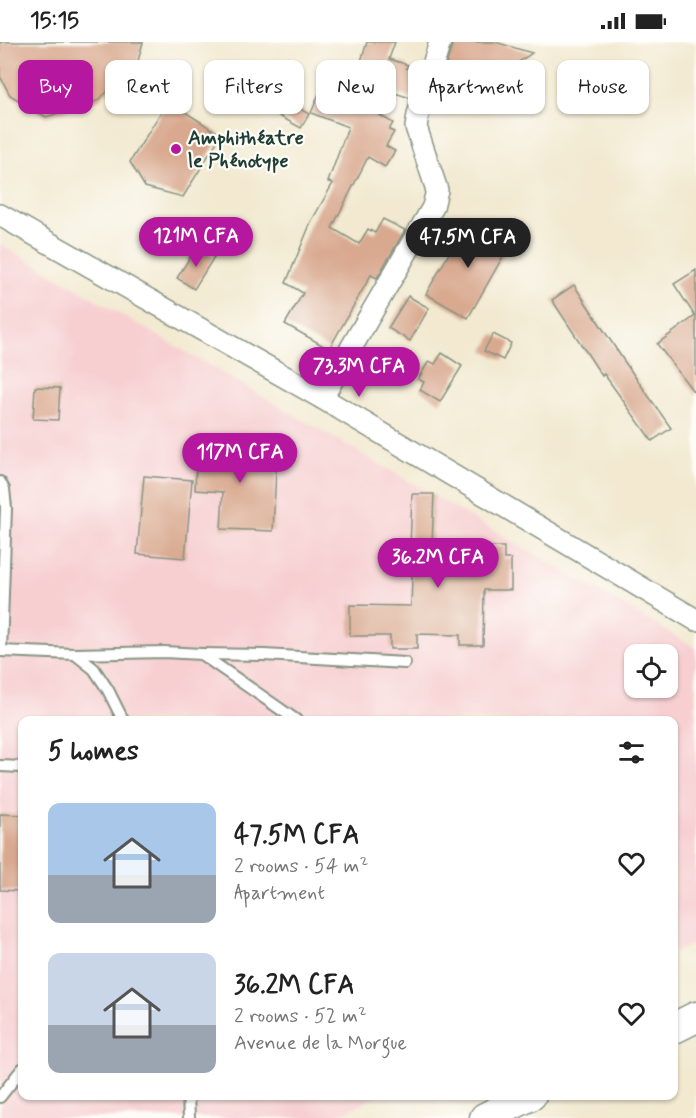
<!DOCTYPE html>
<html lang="en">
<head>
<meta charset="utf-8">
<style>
  body { margin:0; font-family:Mynerve,sans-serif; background:#f2f2f2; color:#222; height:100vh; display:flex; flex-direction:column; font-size:22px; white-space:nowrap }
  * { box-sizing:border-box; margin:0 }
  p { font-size:20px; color:#767676 }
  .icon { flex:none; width:33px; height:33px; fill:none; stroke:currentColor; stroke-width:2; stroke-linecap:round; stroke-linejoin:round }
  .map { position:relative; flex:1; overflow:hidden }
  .details { position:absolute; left:18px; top:674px; width:660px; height:384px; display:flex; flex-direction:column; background:#fff; border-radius:12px; box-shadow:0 2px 4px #0004 }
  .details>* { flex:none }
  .guide { position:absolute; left:18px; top:18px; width:660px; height:54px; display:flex; gap:12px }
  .fabs { position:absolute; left:624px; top:602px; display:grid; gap:12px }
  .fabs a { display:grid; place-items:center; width:54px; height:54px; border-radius:12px; background:#fff; box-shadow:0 2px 4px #0004; font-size:30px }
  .price { position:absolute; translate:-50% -51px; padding:0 14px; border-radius:21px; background:#b5179e; color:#fff; font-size:20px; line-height:39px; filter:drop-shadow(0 2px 3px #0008) }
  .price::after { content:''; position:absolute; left:50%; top:36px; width:18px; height:14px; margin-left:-9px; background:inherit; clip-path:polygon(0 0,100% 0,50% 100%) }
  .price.active { background:#222; color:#fff }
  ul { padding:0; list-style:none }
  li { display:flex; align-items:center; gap:18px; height:150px; padding:0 30px }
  li span { display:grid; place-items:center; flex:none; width:168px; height:120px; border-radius:12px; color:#555 }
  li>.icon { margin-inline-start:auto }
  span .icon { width:72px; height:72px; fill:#fffc; stroke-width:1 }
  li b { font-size:26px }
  h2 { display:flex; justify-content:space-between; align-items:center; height:72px; padding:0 30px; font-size:26px }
  .chip { padding:0 21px; border-radius:12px; background:#fff; box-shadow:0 2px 4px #0004; font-size:21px; line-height:54px }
  .chip.active { background:#b5179e; color:#fff }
  .status { display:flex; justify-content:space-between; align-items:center; height:42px; padding:0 30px; background:#fff; direction:ltr }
  .status svg { height:16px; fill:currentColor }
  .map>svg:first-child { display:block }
  .built { fill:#f7cfd1; fill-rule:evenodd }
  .building { fill:#d9a98f }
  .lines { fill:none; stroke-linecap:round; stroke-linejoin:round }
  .service-casing { stroke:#889382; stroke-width:14 }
  .minor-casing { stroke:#889382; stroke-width:24 }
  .secondary-casing { stroke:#889382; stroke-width:33 }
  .service { stroke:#fff; stroke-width:10 }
  .minor { stroke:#fff; stroke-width:21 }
  .secondary { stroke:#fff; stroke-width:30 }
  .poi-dot { fill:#b5179e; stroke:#fdfcf7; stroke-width:2 }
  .labels { text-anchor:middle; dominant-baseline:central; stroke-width:4.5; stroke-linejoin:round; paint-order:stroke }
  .poi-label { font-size:20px; font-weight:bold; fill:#1f3d34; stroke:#fdfcf7; text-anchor:start }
</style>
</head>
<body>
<div class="status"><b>15:15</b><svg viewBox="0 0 49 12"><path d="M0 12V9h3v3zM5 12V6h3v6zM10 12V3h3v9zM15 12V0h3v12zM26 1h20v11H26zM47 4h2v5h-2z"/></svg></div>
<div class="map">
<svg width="696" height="1076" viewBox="0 0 696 1076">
  <rect width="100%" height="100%" fill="#fdfcf7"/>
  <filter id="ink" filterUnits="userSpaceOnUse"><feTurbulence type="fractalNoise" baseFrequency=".0167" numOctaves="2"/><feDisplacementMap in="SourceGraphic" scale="12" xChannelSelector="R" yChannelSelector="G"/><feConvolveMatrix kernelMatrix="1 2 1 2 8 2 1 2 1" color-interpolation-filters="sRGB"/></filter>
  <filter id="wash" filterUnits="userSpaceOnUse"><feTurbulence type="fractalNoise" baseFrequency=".008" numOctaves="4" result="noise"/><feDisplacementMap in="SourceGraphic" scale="24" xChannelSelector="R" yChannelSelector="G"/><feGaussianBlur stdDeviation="1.35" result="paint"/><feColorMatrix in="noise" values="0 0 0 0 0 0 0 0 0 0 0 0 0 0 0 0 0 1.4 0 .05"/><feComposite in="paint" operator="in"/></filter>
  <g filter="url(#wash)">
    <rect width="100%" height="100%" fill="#f2e9d0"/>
    <path class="built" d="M0,202L696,606V901L674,911V678H22V1053H379L333,1076H0ZM634,612H668V645H634Z"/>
    <g id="blocks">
      <g class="building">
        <path d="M0,0H143L137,23L97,59L46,75L10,53L0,34Z"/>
        <path d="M367,0H395L389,17L408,23L406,26L418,30L410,56L355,38Z"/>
        <path d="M453,0H495L532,11L488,41L466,62L436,57Z"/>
        <path d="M243,34L309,72L301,86L234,49Z"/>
        <path d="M324,40L393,81L389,88L394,90L386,104L395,109L385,125L368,115L332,186L359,202L368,187L375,191L383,177L405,188L377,236L371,233L329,307L285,282L303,251L286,241L311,180L333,141L328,140L348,85L311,71Z"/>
        <path d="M168,59L221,93L183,155L145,145L130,120Z"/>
        <path d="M468,178L510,202L468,276L426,252Z"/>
        <path d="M197,204L214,215L194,247L177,236Z"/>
        <path d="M696,228V353L657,302L695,274L674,242Z"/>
        <path d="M574,243L624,319L671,386L652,399L604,332L602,334L552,258Z"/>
        <path d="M408,254L429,266L410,299L388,286Z"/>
        <path d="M493,292L511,301L503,318L484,309Z"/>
        <path d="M442,311L462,324L440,360L420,348L424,340L418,337L429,319L435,322Z"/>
        <path d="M35,345L60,346L58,378L33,377Z"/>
        <path d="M197,403L277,407L273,489L221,487L223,450L195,448Z"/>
        <path d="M144,434L192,438L185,516L137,512Z"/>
        <path d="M412,452H434L432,504L504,505V517H511V548H484L483,603H460V593L417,592V607H390V594H350V563L411,564L413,508H410Z"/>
        <path d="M0,772L22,773V849L0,848Z"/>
      </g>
    </g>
  </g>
  <g filter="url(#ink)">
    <use href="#blocks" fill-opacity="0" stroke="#889382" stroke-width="1.5"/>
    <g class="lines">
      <defs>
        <g id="service">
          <path d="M0,440L4,447L6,466L1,609"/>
          <path d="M0,609L75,612L94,627L108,648L123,678"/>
          <path d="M75,612L164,610L201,612L296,678"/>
          <path d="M201,612L264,613L405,621"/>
          <path d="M0,724L22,725"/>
          <path d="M188,1053L189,1076"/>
          <path d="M0,1055L22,1027"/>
        </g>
        <g id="minor">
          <path d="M0,173L322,356L696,578"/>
          <path d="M322,356L433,165L437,148L416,85L418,73L440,0"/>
        </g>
        <g id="secondary">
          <path d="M674,986L696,975"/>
          <path d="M485,1076L531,1053"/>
        </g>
      </defs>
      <use href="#service" class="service-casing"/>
      <use href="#minor" class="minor-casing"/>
      <use href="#secondary" class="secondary-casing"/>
      <use href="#service" class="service"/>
      <use href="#minor" class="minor"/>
      <use href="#secondary" class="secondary"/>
    </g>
  </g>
  <circle class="poi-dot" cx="176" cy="107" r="6"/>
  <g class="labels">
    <g class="poi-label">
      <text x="188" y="96">Amphithéatre<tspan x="188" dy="23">le Phénotype</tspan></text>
    </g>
  </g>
</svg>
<div class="fabs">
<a><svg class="icon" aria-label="locate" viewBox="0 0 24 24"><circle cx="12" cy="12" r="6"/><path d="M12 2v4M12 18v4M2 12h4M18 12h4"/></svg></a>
</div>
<b class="price" style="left:196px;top:226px">121M CFA</b>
<b class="price active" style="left:468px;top:227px">47.5M CFA</b>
<b class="price" style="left:359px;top:356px">73.3M CFA</b>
<b class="price" style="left:240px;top:442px">117M CFA</b>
<b class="price" style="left:438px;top:547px">36.2M CFA</b>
<div class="guide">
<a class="chip active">Buy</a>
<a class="chip">Rent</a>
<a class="chip">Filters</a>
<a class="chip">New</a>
<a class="chip">Apartment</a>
<a class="chip">House</a>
</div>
<section class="details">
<h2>5 homes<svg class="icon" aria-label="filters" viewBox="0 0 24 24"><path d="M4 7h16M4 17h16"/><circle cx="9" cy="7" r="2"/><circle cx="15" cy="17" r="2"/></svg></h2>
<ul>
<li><span style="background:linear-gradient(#a9c7e8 60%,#9aa5b1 0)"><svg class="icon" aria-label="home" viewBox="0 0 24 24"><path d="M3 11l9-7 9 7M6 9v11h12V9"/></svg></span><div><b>47.5M CFA</b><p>2 rooms · 54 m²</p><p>Apartment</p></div><svg class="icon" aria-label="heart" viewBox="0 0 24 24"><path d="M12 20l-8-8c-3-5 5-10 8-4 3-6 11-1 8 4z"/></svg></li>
<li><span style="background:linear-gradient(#c9d6e8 60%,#9aa5b1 0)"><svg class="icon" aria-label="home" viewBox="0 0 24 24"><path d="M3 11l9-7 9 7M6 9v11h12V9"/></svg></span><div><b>36.2M CFA</b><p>2 rooms · 52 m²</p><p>Avenue de la Morgue</p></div><svg class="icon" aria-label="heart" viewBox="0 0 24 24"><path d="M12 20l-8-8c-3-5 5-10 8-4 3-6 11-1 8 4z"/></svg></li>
</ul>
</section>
</div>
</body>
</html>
